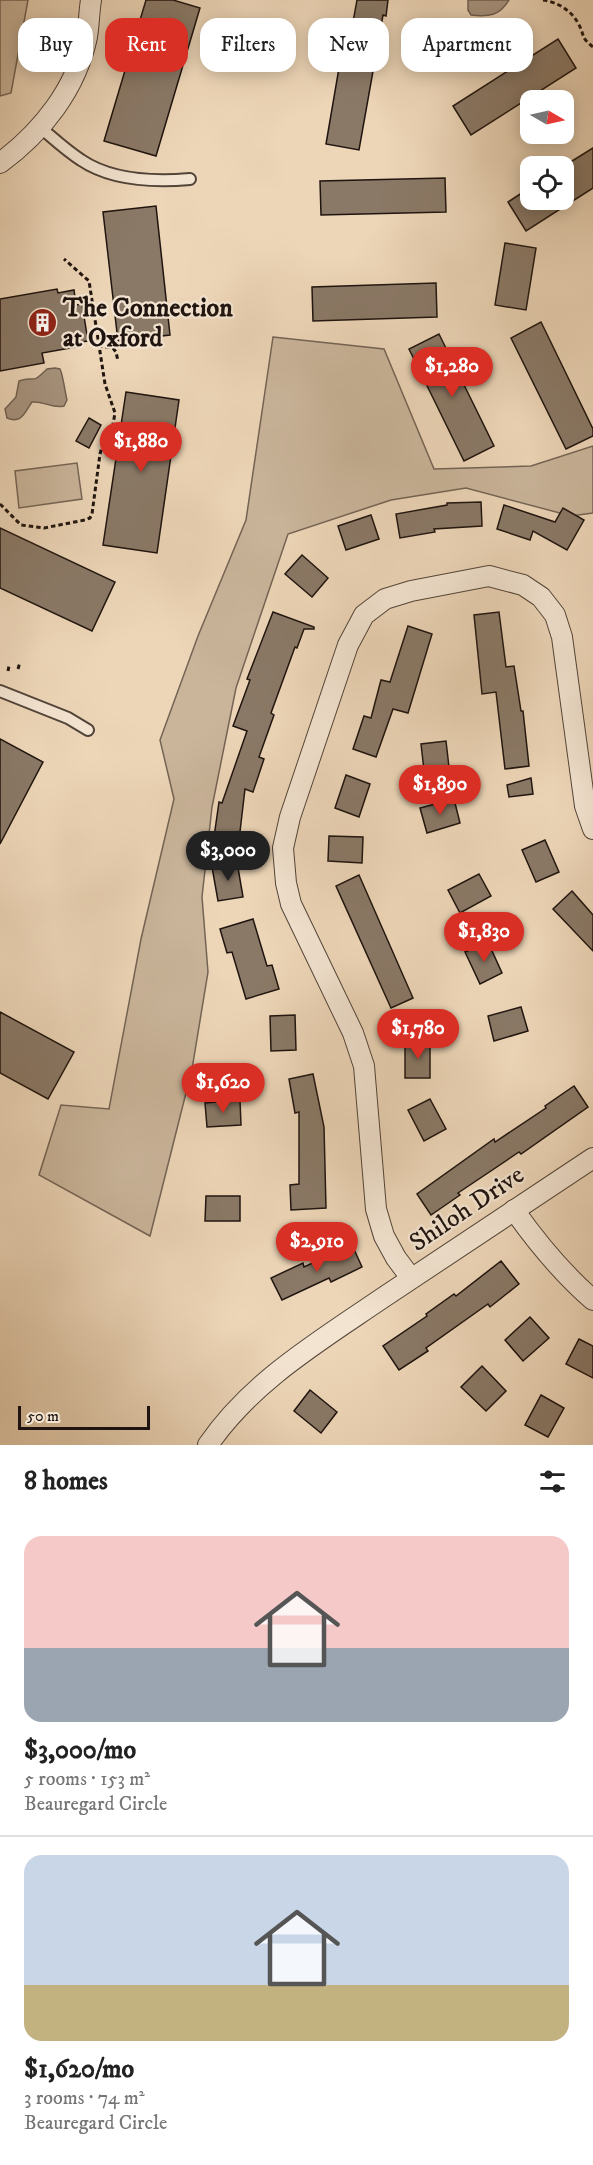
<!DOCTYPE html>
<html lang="en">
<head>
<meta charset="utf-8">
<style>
  body { margin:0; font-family:"IM FELL DW Pica",serif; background:#f6f6f6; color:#222; height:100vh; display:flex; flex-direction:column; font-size:22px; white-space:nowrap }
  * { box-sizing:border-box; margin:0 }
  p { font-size:20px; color:#767676 }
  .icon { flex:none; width:33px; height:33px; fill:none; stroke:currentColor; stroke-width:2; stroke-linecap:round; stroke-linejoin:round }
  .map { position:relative; height:1445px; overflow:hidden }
  .side { display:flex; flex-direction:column; background:#fff; flex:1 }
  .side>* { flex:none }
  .guide { position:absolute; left:18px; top:18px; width:558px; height:54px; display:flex; gap:12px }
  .needle { width:39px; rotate:99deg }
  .tools { position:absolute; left:520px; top:90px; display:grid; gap:12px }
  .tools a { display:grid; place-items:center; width:54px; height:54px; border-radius:12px; background:#fff; box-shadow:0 3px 15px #0003; font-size:30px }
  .scale { position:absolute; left:18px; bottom:15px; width:132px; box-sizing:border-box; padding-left:6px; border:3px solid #1f140f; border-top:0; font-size:16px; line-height:21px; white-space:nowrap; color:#1f140f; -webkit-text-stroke:4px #f3e4d1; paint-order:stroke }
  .price { position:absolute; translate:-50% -51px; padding:0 14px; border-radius:21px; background:#d93025; color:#fff; font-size:20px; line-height:39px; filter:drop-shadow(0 2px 3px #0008) }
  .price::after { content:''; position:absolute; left:50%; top:36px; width:18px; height:14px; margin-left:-9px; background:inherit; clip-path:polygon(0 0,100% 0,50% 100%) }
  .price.on { background:#222; color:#fff }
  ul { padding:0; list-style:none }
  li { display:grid; align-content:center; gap:12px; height:318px; padding:0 24px }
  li+li { border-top:2px solid #e0e0e0 }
  li span { display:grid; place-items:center; height:186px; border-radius:18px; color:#555 }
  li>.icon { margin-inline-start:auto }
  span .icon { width:108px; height:108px; fill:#fffc; stroke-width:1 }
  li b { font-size:26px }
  h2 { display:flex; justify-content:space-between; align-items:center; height:72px; padding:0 24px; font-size:26px }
  .chip { padding:0 21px; border-radius:18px; background:#fff; box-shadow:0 3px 15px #0003; font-size:21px; line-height:54px }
  .chip.on { background:#d93025; color:#fff }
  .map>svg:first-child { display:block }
  .green { fill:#cab59b; stroke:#746455; stroke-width:1.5 }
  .water { fill:#a7947f; stroke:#716152; stroke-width:1.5 }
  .building { fill:#8a7967; stroke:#1f140f; stroke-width:1.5 }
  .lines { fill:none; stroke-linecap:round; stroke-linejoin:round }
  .lane-casing { stroke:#524439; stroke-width:14 }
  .street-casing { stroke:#524439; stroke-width:22 }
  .path { stroke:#1f140f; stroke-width:3; stroke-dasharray:4.5 3; stroke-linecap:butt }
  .lane { stroke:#f3e4d1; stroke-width:10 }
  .street { stroke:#f3e4d1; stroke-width:20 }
  .labels { text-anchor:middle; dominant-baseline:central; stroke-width:4.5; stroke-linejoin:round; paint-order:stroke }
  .poi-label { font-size:26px; font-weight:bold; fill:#1f140f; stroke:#f3e4d1; text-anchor:start }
  .street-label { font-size:26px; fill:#1f140f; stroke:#f3e4d1 }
</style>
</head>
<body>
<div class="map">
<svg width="593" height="1445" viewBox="0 0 593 1445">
  <rect width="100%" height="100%" fill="#edd6b8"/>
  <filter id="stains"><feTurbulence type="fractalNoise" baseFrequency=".00333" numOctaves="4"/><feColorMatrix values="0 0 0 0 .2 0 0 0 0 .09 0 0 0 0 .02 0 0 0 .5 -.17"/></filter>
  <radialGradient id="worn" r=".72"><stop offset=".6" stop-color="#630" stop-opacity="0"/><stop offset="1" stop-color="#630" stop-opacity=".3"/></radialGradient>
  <g class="green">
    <path d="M0,0H28L11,93L0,96Z"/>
    <path d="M273,337L384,349L434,469L531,466L593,446V513L571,516L466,488L391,500L288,534L236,688L212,807L202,897L208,972L192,1069L150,1236L39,1175L61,1105L109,1109L141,939L174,799L160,740L198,636L246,520Z"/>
    <path d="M77,463L82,499L19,508L15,471Z"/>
  </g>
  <g class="water">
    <path d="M468,0H509C500,16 488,17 471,15L468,10Z"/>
    <path d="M55,368L60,369C63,375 65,392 67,400L64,406C53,409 44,401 32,402C24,413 22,424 7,418L5,409L16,397L19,381C36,375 30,386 47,369Z"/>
  </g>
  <g class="building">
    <path d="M146,0H173L200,8L156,156L104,141Z"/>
    <path d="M357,0H388L386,16L383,15L359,150L326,144L347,21L353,22Z"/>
    <path d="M558,39L576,68L471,135L453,106Z"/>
    <path d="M593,148V188L526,231L508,202L531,187V200H564V166Z"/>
    <path d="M445,178L446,212L321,215L320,181Z"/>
    <path d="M156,206L170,335L118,341L103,212Z"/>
    <path d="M505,243L536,248L526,310L495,305Z"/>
    <path d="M436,283L437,317L313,321L312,287Z"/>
    <path d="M57,289L58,293L74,290L76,305L82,304L88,341L81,342V346L42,353L44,363L0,371V299Z"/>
    <path d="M541,322L593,429V436L566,449L511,338Z"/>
    <path d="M439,334L494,446L464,461L409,349Z"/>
    <path d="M126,392L179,400L157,553L103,545Z"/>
    <path d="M89,418L101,425L89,448L76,441Z"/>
    <path d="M481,502L482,526L434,529L435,532L400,538L396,514L447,505V503Z"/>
    <path d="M504,505L555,522L563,508L584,520L567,550L533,531L530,540L497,529Z"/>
    <path d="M371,515L379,539L346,550L338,526Z"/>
    <path d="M0,528L115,582L92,631L0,588Z"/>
    <path d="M302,555L328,578L312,597L285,574Z"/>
    <path d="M273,612L314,627V629H304L297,648L295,647L271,713L274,715L259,757L264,759L253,792L245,789L239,840L214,837L219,802L222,803L247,731L233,726L250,680L247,679Z"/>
    <path d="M499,612L506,667L514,666L521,711H523L529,766L505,769L496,692L482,694L474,615Z"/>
    <path d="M408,626L432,634L408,713L393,709L376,757L353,749L364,716L371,718L381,680L390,682Z"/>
    <path d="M0,739L43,762L0,844Z"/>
    <path d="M446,741L450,776L425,779L421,744Z"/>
    <path d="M346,775L370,784L359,817L335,808Z"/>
    <path d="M531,778L533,794L509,797L507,785Z"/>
    <path d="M454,799L460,823L427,833L420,808Z"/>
    <path d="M329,836L363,837L362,863L328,861Z"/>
    <path d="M545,840L559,872L536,882L522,850Z"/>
    <path d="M237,862L243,897L218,901L212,867Z"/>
    <path d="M479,874L491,896L460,913L448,890Z"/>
    <path d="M359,875L413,998L391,1008L336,886Z"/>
    <path d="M572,891L593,915V951L553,909Z"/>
    <path d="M253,919L267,966L272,965L279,989L246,999L232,952L227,953L220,929Z"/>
    <path d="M488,942L502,973L480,984L465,952Z"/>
    <path d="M521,1007L528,1031L494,1041L488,1016Z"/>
    <path d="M0,1012L74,1052L48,1099L0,1073Z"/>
    <path d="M295,1015L296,1050L271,1051L270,1016Z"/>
    <rect x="405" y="1043" width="25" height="35"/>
    <path d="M313,1074L324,1127L326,1208L291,1210L290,1185L299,1184V1112L295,1113L289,1079Z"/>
    <path d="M574,1086L588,1107L521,1154L519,1152L458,1193L460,1195L431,1215L417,1194L494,1139L495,1142L546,1108L545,1106Z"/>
    <path d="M430,1099L446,1129L424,1141L408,1110Z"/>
    <path d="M240,1100L241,1125L207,1127L205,1103Z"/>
    <path d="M206,1196H240V1221H205Z"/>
    <path d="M352,1245L362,1267L331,1282L329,1278L282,1300L271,1278L303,1263L304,1267Z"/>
    <path d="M501,1261L519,1284L490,1307L488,1304L426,1348L428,1351L399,1370L383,1346L427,1316L426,1314L454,1294L456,1296Z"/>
    <path d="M530,1317L549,1338L523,1361L505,1340Z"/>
    <path d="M579,1339L593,1346V1378L566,1364Z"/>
    <path d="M482,1366L506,1391L486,1411L461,1387Z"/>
    <path d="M310,1390L337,1412L321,1433L294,1411Z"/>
    <path d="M541,1395L564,1408L548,1437L525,1425Z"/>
  </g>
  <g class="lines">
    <defs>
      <g id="lane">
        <path d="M41,128C54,139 67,151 81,160C112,181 155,182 190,179"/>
        <path d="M0,691L68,718L88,730"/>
      </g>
      <g id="street">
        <path d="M0,163C42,132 76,89 87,37C89,25 89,12 91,0"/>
        <path d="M514,1210C538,1244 562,1273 593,1300"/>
        <path d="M411,1278L396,1258L384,1236L376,1209L364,1066L353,1033L291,904L286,883L283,848L290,817L348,645L364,615L385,599L411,591L489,576L523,585L541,597L555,615L562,637L585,806L593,829"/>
        <path d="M208,1445C251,1382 318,1342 381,1299C451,1252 522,1205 593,1158"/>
      </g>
    </defs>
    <use href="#lane" class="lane-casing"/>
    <use href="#street" class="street-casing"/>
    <g class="path">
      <path d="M543,0C557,2 571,10 578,23C585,35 580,37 593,47"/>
      <path d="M98,346L113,348L116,352L118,361"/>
      <path d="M0,504L21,525L44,528L85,520L90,518L92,514L100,454L102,447L112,430L115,413L105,384L89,281L64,259"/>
      <path d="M18,669L20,662"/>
      <path d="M8,671L9,666"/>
    </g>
    <use href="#lane" class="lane"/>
    <use href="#street" class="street"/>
  </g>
  <defs>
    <symbol id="building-disc" viewBox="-11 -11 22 22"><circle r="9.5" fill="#8f2418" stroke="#f3e4d1"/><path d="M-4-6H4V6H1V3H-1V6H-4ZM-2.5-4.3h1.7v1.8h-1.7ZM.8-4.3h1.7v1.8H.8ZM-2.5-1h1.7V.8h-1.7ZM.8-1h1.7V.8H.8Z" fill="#fff"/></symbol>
  </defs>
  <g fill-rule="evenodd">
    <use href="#building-disc" x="26" y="306" width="33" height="33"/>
  </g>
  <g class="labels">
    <g class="poi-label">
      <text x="63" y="308">The Connection<tspan x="63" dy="30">at Oxford</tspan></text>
    </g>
    <g class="street-label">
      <text transform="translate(467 1209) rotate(-34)">Shiloh Drive</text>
    </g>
  </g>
  <rect width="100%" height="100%" filter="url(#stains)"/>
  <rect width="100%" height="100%" fill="url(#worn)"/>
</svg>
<div class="tools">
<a><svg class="needle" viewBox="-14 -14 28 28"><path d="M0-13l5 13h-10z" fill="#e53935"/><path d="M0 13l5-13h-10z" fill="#767676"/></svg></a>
<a><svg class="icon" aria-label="locate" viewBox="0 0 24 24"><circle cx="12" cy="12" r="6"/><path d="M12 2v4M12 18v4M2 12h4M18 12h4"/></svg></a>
</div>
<div class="scale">50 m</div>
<b class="price" style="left:452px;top:398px">$1,280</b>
<b class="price" style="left:141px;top:473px">$1,880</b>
<b class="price" style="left:440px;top:816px">$1,890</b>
<b class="price on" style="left:228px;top:882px">$3,000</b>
<b class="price" style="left:484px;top:963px">$1,830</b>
<b class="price" style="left:418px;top:1060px">$1,780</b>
<b class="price" style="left:223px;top:1114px">$1,620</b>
<b class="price" style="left:317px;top:1273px">$2,910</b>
<div class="guide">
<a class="chip">Buy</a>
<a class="chip on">Rent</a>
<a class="chip">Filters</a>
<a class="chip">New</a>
<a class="chip">Apartment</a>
</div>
</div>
<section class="side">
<h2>8 homes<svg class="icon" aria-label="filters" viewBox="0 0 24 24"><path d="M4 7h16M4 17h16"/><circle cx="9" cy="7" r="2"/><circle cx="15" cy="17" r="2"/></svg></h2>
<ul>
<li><span style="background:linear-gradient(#f6c9c9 60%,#9aa5b1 0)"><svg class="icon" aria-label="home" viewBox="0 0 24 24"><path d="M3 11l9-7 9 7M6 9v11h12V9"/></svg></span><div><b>$3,000/mo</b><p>5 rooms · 153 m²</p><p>Beauregard Circle</p></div></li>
<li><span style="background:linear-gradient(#c9d6e8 70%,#c2b280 0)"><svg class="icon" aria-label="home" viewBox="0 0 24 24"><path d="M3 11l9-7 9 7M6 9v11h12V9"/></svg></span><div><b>$1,620/mo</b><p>3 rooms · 74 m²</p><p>Beauregard Circle</p></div></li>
</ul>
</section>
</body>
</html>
